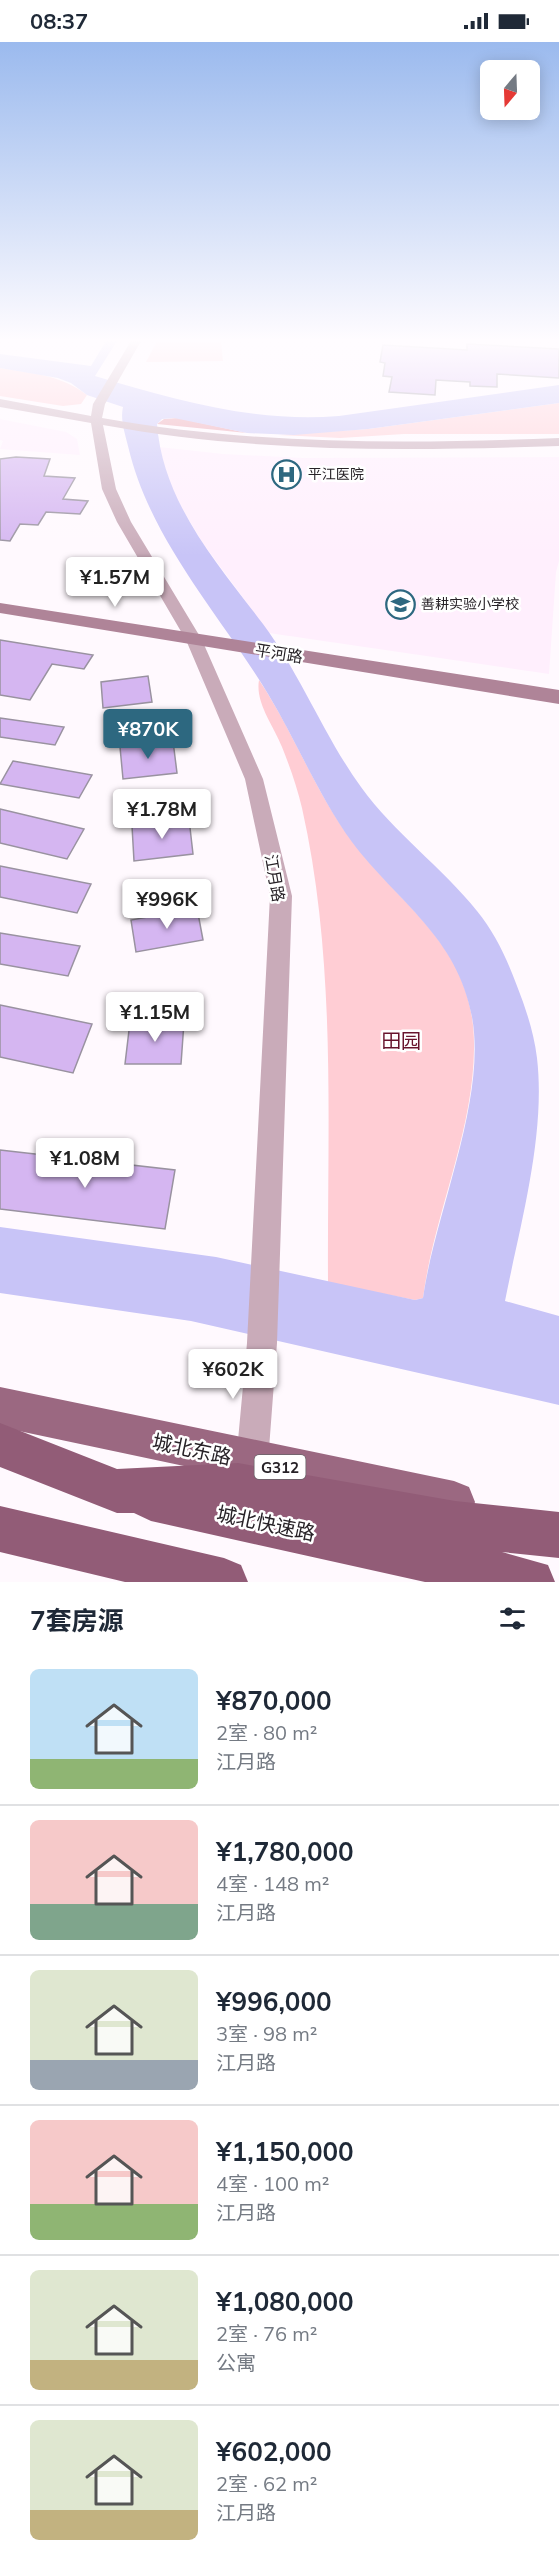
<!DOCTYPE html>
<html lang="zh">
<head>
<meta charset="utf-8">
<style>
  body { margin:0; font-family:Mulish,"Noto Sans SC",sans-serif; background:#f2f2f3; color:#1f2937; height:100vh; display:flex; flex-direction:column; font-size:22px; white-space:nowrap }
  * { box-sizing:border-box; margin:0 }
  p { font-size:20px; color:#747a83 }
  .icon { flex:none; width:33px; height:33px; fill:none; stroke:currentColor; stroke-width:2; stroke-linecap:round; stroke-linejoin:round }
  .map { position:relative; height:1540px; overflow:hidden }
  .sheet { display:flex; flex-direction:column; background:#fff; flex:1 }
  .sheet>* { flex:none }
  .needle { width:39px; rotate:199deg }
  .fabs { position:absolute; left:480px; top:18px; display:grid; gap:12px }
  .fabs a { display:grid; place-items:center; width:60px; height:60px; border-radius:9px; background:#fff; box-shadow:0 3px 15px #0003; font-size:30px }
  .price { position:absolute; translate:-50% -51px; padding:0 14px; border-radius:6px; background:#fff; color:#222; font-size:20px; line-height:39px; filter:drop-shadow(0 2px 3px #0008) }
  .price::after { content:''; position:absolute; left:50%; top:36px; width:18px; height:14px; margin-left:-9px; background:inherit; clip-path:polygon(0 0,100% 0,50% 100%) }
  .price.on { background:#2d6880; color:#fff }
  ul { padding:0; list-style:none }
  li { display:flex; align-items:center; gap:18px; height:150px; padding:0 30px }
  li+li { border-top:2px solid #e0e1e3 }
  li span { display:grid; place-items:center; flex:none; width:168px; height:120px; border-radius:9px; color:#555 }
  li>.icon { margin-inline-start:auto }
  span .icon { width:72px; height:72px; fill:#fffc; stroke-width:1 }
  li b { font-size:26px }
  h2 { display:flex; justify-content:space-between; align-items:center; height:72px; padding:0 30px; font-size:26px }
  .status { display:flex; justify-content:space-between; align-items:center; height:42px; padding:0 30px; background:#fff; direction:ltr }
  .status svg { height:16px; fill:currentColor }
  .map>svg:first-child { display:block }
  .built { fill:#ffeffd }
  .green { fill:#ffcdd4 }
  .forest { fill:#eaa1ad }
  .water { fill:#c8c4f7 }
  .building { fill:#d5b6f1; stroke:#9992a0; stroke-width:1.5 }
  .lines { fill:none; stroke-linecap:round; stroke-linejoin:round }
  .tertiary { fill:#c9abb9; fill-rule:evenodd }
  .secondary { fill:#af8498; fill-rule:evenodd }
  .primary { fill:#9b6881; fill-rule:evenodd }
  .trunk { fill:#925c77; fill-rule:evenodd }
  .labels { text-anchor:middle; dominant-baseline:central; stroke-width:5; stroke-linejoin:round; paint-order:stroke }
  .far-poi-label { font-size:14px; fill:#272227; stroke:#fff; text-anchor:start }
  .shield { fill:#fff; stroke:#686468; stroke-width:1.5 }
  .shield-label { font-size:15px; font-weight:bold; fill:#272227 }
  .street-label { font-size:16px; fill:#272227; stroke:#fff }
  .near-park-label { font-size:20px; fill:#68142d; stroke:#fff }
  .near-street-label { font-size:20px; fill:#272227; stroke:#fff }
</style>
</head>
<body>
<div class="status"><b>08:37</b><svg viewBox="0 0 49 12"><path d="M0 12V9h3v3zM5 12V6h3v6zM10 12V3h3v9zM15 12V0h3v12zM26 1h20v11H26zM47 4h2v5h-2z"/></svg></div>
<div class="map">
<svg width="559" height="1540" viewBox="0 0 559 1540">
  <rect width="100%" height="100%" fill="#fff9fe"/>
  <g class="built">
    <path d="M0,377L66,390L77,397L80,413L0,407L3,399L0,398Z"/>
    <path d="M159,405L223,412L303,416L559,415V519L556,530L549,632L269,591L202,500L182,466L170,443Z"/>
  </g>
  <g class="green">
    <path d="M157,299H221L223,319L146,320Z"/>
    <path d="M0,326C32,331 61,333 87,353L81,362L63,364L0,354Z"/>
    <path d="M559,361V392H404L340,396L279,393L368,387Z"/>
    <path d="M259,638C291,686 312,741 344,788C397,865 476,901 474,1007C473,1092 434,1172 423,1256L415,1258L328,1241C327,1083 337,922 302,766C297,745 290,725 282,705C274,684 255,661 259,638Z"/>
  </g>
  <path class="forest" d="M178,376L247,391L157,382L164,377Z"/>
  <path class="water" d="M106,299H117L95,334C175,358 255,381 339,374L559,343V361L368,387L294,393L247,391L174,376L162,377L157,382C163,461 217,521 263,582C301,633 324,694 361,745C394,791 442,825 477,869C495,891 507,917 517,944C526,967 534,991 537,1016C546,1093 520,1183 505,1259L559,1274V1363L191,1279L0,1251V1185L216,1215L415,1258L423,1256C435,1171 487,1058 472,975C457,894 398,861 352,800C319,755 297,700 268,652C219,571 150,498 128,404C125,391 120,378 123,365L87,353L71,341L58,336L0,326V312L91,324Z"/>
  <g class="building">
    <path d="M467,302L559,307V336L497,332V345L470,344V340L436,338L435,353L389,350L392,335L383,334L385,321L380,320L383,303L467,308Z"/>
    <path d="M16,415L50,417L44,434L75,436L63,457L88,459L80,472L46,470L38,483L20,482L10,499L0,498V417Z"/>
    <path d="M0,598L93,613L84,627L52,622L30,658L0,653Z"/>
    <path d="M148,634L152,660L103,666L101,640Z"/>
    <path d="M0,676L64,685L55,703L0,695Z"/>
    <path d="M173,699L177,731L123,737L120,705Z"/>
    <path d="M13,719L92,733L79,756L0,742Z"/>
    <path d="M0,767L84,787L67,817L0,801Z"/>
    <path d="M189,777L193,812L134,819L132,784Z"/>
    <path d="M0,824L91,842L77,871L0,855Z"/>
    <path d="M197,866L203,898L136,910L131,878Z"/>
    <path d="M0,891L80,904L68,934L0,922Z"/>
    <path d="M0,963L92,982L73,1031L0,1015Z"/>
    <path d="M130,980H184L181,1022H125Z"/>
    <path d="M0,1108L175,1128L165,1187L0,1167Z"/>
  </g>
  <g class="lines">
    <path class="tertiary" d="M131,299H141L105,362L102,376C254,403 405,402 559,396V404C406,409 255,411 103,383L116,447L131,480L202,598L263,737L292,854L277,1301L268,1420L263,1431L252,1436L241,1431L236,1420L247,1301L270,854L245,737L186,598L117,480L102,447L91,381L0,365V357L91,374L93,362Z"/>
    <path class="secondary" d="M0,561L559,648V662L0,571Z"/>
    <path class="primary" d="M0,1345L454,1439L469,1445L475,1460L469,1475L454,1481L0,1385Z"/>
    <g class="trunk">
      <path d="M0,1381L117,1427L238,1421L455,1459L559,1470V1516L502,1510L548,1523L555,1540H425L151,1479L134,1471H117L0,1425Z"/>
      <path d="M0,1464L224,1516L241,1523L248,1540H125L0,1510Z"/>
    </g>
  </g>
  <linearGradient id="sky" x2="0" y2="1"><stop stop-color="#9bbaee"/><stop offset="0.58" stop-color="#fffcff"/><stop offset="1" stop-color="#fffcff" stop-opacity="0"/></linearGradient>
  <rect width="559" height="514" fill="url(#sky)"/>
  <defs>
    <symbol id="hospital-ring" viewBox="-11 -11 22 22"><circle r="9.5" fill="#fff" stroke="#2d6880" stroke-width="1.5"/><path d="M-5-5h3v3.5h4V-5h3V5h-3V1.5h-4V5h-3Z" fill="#2d6880"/></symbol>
    <symbol id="school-ring" viewBox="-11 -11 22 22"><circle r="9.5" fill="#fff" stroke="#2d6880" stroke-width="1.5"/><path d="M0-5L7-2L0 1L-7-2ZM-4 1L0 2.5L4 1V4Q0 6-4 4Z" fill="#2d6880"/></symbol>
  </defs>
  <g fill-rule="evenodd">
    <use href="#hospital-ring" x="270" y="416" width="33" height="33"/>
    <use href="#school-ring" x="384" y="546" width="33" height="33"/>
  </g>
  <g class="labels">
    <g class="far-poi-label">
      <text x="308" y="432">平江医院</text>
      <text x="421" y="562">善耕实验小学校</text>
    </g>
    <rect class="shield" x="254.5" y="1413" width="51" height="24" rx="4.5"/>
    <g class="shield-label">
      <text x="280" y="1425">G312</text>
    </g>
    <g class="street-label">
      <text transform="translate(279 611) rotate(9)">平河路</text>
      <text transform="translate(275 836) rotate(80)">江月路</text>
    </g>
    <g class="near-park-label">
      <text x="401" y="998">田园</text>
    </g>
    <g class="near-street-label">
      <text transform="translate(192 1407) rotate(12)">城北东路</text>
      <text transform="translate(266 1481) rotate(12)">城北快速路</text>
    </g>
  </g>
</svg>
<div class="fabs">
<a><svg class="needle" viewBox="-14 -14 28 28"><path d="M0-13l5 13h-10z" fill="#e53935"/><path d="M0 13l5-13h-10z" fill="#747a83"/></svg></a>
</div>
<b class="price" style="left:115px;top:566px">¥1.57M</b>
<b class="price on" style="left:148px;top:718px">¥870K</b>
<b class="price" style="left:162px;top:798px">¥1.78M</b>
<b class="price" style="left:167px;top:888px">¥996K</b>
<b class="price" style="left:155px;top:1001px">¥1.15M</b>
<b class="price" style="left:85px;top:1147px">¥1.08M</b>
<b class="price" style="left:233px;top:1358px">¥602K</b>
</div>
<section class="sheet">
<h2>7套房源<svg class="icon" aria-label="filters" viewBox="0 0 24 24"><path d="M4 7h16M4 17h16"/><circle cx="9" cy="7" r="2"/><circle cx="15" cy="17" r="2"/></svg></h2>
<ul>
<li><span style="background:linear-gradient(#bfe0f5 75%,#8fb573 0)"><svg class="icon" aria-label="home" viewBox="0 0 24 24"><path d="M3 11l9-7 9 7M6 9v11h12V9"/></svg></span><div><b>¥870,000</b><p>2室 · 80 m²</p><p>江月路</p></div></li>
<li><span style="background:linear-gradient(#f6c9c9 70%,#7fa58c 0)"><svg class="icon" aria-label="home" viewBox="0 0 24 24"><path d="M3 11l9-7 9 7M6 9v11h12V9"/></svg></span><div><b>¥1,780,000</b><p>4室 · 148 m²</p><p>江月路</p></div></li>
<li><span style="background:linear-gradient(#dfe7d0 75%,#9aa5b1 0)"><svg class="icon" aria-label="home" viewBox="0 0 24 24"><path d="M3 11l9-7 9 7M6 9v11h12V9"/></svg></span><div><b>¥996,000</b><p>3室 · 98 m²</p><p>江月路</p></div></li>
<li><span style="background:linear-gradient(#f6c9c9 70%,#8fb573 0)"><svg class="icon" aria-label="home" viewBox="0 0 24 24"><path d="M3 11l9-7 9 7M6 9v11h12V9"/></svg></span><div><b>¥1,150,000</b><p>4室 · 100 m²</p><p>江月路</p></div></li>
<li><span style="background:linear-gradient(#dfe7d0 75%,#c2b280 0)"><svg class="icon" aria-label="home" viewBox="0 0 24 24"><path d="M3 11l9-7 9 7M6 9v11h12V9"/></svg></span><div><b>¥1,080,000</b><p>2室 · 76 m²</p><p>公寓</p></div></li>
<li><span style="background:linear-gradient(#dfe7d0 75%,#c2b280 0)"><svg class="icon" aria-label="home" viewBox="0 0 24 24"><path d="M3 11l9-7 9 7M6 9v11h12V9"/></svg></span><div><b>¥602,000</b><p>2室 · 62 m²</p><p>江月路</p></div></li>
</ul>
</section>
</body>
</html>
